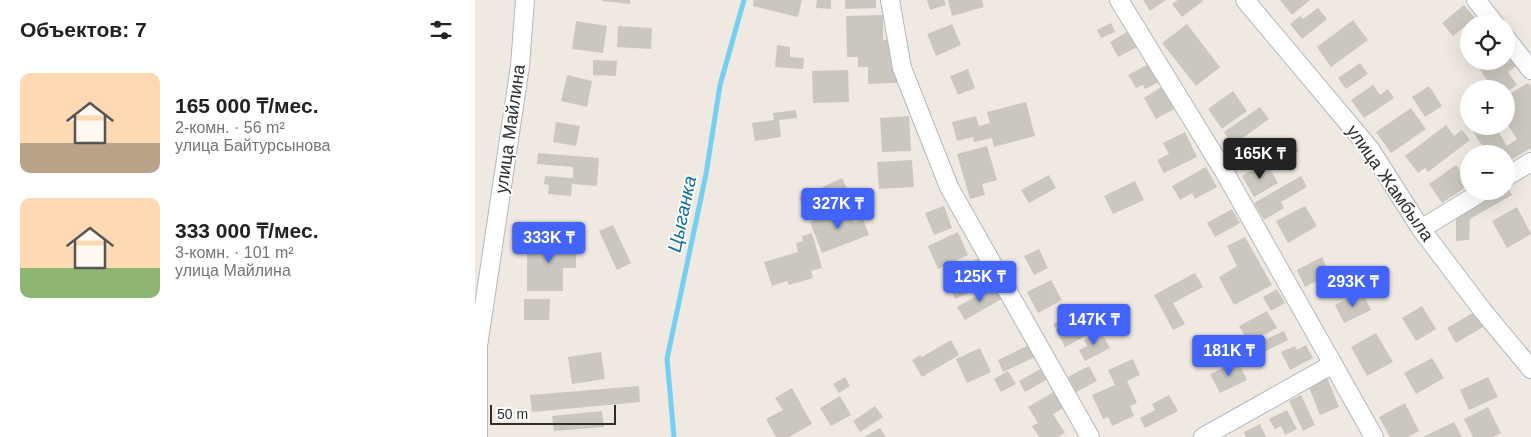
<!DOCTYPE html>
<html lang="ru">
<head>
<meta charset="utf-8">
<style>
  body { margin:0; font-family:Arial,sans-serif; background:#f6f6f6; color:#202124; height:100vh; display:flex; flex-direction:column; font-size:19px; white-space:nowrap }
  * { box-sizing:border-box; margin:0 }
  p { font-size:16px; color:#757577 }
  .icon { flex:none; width:28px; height:28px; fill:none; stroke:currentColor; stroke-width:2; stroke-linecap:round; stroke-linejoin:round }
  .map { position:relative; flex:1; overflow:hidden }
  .details { display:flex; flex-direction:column; background:#fff; width:475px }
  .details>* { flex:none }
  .tools { position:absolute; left:985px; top:15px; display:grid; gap:10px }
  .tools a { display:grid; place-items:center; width:55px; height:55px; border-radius:50%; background:#fff; box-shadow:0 5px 20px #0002; font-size:25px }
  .scale { position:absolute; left:15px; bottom:12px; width:126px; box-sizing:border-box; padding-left:5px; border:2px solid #2e2e2e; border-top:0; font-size:14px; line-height:18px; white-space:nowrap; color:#2e2e2e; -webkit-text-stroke:4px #fff; paint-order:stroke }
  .price { position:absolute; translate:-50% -42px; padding:0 11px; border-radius:5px; background:#4264fb; color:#fff; font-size:16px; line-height:32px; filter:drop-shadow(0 1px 2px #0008) }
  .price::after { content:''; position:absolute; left:50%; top:30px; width:15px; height:11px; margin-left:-8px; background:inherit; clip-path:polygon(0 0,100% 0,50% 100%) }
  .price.selected { background:#222; color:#fff }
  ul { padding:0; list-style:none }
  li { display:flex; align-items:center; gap:15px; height:125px; padding:0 20px }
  li span { display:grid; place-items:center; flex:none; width:140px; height:100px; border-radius:10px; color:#555 }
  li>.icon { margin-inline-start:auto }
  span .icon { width:60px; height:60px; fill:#fffc; stroke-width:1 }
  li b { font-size:21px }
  h2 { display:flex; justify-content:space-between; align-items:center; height:60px; padding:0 20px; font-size:21px }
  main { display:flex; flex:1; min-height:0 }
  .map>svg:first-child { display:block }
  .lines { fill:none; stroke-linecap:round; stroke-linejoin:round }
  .stream { stroke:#75cff0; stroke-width:5 }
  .building { fill:#cbc7bf }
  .street-casing { stroke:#b4b7c1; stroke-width:20 }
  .street { stroke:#fff; stroke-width:18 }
  .labels { text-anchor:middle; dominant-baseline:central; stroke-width:4; stroke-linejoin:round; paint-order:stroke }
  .street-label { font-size:18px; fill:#2e2e2e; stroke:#fff }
  .water-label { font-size:19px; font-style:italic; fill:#0d6fa3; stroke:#fff }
</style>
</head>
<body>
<main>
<section class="details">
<h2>Объектов: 7<svg class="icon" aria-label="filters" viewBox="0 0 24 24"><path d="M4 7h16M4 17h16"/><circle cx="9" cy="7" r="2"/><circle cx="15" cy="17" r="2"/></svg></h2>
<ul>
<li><span style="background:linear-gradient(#ffd9b3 70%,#b9a48a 0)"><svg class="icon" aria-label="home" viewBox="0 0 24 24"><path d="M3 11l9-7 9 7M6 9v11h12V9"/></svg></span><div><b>165 000 ₸/мес.</b><p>2-комн. · 56 m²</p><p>улица Байтурсынова</p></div></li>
<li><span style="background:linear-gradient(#ffd9b3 70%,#8fb573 0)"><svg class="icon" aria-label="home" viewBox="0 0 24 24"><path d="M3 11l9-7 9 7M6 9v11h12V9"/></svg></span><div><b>333 000 ₸/мес.</b><p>3-комн. · 101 m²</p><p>улица Майлина</p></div></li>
</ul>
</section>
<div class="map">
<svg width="1056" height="437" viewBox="0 0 1056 437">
  <rect width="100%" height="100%" fill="#efe9e1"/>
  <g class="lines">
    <path class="stream" d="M199,437L192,359L231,174L245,85L269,0"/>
  </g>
  <g class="building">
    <path d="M127,0H155V4L127,1Z"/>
    <path d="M279,0H327L323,17L278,6Z"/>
    <path d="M342,0H356V9L341,8Z"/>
    <path d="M370,0H401V8L370,9Z"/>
    <path d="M452,0H469L471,5L455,10Z"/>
    <path d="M473,0H507L509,7L477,16Z"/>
    <path d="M668,0H691L675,11Z"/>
    <path d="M703,0H727L728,1L707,17L697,4Z"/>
    <path d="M805,0H835L817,15Z"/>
    <path d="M989,5L1000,18L978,36L967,23Z"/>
    <path d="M843,8L852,19L827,39L815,24L825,16L828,19Z"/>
    <path d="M408,15V40L421,39L422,83L393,84V67H383V57H372L371,16Z"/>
    <path d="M878,20L893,40L856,67L842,47Z"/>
    <path d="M101,21L132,26L128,53L97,49Z"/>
    <path d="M636,23L640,32L626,38L622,30Z"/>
    <path d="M477,24L486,45L461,56L452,34Z"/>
    <path d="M712,24L745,67L721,86L687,43Z"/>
    <path d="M143,26L177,28L176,49L142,47Z"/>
    <path d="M657,29L666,45L643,57L635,42Z"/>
    <path d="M302,45L315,47V57L329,58L328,69L300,67Z"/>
    <path d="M1031,54L1041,66L1033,72L1042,85L1031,92V89H1018L1004,68L1013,61H1031Z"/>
    <path d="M118,60L142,61L141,76L118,75Z"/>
    <path d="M885,63L893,74L871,89L863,78Z"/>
    <path d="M674,64L684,82L670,89L668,85L661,88L653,75Z"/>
    <path d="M493,69L500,88L483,95L475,76Z"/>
    <path d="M373,70L374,102L338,103L337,71Z"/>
    <path d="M92,75L117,81L112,107L86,101Z"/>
    <path d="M1053,83L1056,87V148L1031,163V154H1012L995,126H1020L1032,146L1042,139L1031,122V96Z"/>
    <path d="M898,85L905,95L913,89L919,98L889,118L876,100Z"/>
    <path d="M688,86L701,108L681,119L669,98Z"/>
    <path d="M954,86L967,106L950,117L937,97Z"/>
    <path d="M758,91L772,111L747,129L733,109Z"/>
    <path d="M551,102L560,136L519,147L517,138L499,142L498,137L482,141L477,122L501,116L504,126L515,123L512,112Z"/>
    <path d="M785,107L794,119L758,145L749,132Z"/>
    <path d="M936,108L951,129L916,153L901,132Z"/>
    <path d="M321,110L322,118L304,120L306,137L280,141L277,123L299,120L298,113Z"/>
    <path d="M434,116L436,151L407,152L405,118Z"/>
    <path d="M81,122L105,126L101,146L78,142Z"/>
    <path d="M971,125L979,136L987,130L995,140L953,172L950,168L943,173L930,156Z"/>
    <path d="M710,132L722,157L689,173L682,160L694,154L688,143Z"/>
    <path d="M818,139L824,151L805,161L799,149Z"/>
    <path d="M512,146L522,180L507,184L510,195L495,199L482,154Z"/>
    <path d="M63,153L124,158L122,186L97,184L96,196L73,194L74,185L69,184L70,176L98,178V167L62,164Z"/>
    <path d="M437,160L439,187L404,189L402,162Z"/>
    <path d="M791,162L803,183L779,197L767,176Z"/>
    <path d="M981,165L994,183V185L967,203L954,184Z"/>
    <path d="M731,167L742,187L720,199L717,193L705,200L697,186Z"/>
    <path d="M574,175L581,188L554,203L546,190Z"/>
    <path d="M826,176L832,187L806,202L809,208L789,220L779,203Z"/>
    <path d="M367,178L377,199L334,219L324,198Z"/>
    <path d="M660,181L669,200L638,214L629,196Z"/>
    <path d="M1031,185L1037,195L995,219L994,240L981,241V213L1019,191H1031Z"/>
    <path d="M469,206L477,228L459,235L450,213Z"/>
    <path d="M830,206L842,226L813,243L801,221Z"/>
    <path d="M1042,207L1056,234L1032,248L1017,221Z"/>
    <path d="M373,208L379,223L388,219L394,235L347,253L335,222Z"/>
    <path d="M757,209L765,223L740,237L732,223Z"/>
    <path d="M138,225L156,263L142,270L124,231Z"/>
    <path d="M483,232L493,255L463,269L453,246Z"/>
    <path d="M337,233L347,268L336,271L338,278L314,285L312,281L297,286L289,262L323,252L321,243L328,241L327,236Z"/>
    <path d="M770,237L797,285L759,305L744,277L762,266L752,246Z"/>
    <path d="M52,240H101V268H88V291H52Z"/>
    <path d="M564,249L573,268L559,275L549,256Z"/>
    <path d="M847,257L855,274L830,287L822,270Z"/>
    <path d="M504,258L516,283L480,299L469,274Z"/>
    <path d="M720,273L728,287L698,303L710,324L698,330L679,295Z"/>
    <path d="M576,280L587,300L563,313L552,292Z"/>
    <path d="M521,285L528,298L490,320L482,307Z"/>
    <path d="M802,289L810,303L796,311L788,297Z"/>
    <path d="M887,292L896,310L869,323L860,305Z"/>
    <path d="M49,299H75L74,320H49Z"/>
    <path d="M947,306L961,329L941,341L927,318Z"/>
    <path d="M792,311L802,328L774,343L764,326Z"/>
    <path d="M999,312L1008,327L981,343L972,328Z"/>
    <path d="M600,313L612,335L590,347L578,324Z"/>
    <path d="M809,331L813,340L789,352L785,342Z"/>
    <path d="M626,332L635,348L610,361L604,350L612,346L609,340Z"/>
    <path d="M901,333L918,362L892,376L876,347Z"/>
    <path d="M476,340L484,355L447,377L437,360L445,355L447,357Z"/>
    <path d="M554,345L560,357L528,372L523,360Z"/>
    <path d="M831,345L838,358L815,370L806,352L820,346L822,350Z"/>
    <path d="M505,348L516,372L492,383L481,359Z"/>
    <path d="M126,352L130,379L97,384L93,357Z"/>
    <path d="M957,358L969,378L941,394L929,373Z"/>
    <path d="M658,359L665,375L652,381L662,403L655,406L659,416L637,426L633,417L628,419L617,395L640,385L633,370Z"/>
    <path d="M763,361L772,380L745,393L735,374Z"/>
    <path d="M614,366L622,381L601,392L593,377Z"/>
    <path d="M567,368L573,379L550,392L544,381Z"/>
    <path d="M533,371L541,384L526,392L519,379Z"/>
    <path d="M370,377L375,386L364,393L358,384Z"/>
    <path d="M852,377L864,407L845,415L833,385Z"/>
    <path d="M1013,377L1023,397L994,410L985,390Z"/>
    <path d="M164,386L165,402L57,412L55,395Z"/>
    <path d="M317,388L337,424L314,437H301L291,419L308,410L300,398Z"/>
    <path d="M580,391L590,407L578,414L590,433L583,437H564L557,426L563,423L553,407Z"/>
    <path d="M694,395L703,411L670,428L665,418L680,410L677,404Z"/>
    <path d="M826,395L840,425L828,431L814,401Z"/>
    <path d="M365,396L376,415L356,426L345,408Z"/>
    <path d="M930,403L944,431L933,437H915L904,417Z"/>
    <path d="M400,406L408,417L385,432L378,421Z"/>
    <path d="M1013,407L1026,433L1018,437H998L989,419Z"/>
    <path d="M812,410L822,429L810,435L806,426L800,429L794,419Z"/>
    <path d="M127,411L129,427L79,431L77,416Z"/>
    <path d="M979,422L987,437H948Z"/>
    <path d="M785,424L791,437H771L769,432Z"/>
    <path d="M405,428L411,437H389Z"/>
  </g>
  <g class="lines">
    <defs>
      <g id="street">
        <path d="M415,0L427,68L474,187L615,437"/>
        <path d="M644,0L750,173L899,437"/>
        <path d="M770,0L895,149L946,229L1008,311L1056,369"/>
        <path d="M1001,0L1020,24"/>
        <path d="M1031,38L1056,70"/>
        <path d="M1031,177L1056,162"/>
        <path d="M946,229L1008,191"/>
        <path d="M3,437V346L45,66L50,0"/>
        <path d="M728,437L858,364"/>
      </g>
    </defs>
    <use href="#street" class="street-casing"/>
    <use href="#street" class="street"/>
  </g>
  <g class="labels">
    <g class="street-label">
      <text transform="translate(35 129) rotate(-82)">улица Майлина</text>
      <text transform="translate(915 183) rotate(55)">улица Жамбыла</text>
    </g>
    <g class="water-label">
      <text transform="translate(207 214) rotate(-78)">Цыганка</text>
    </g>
  </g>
</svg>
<div class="tools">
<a><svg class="icon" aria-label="locate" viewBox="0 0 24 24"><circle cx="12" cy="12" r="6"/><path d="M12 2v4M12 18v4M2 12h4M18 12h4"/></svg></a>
<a>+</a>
<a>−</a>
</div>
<div class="scale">50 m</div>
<b class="price selected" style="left:785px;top:180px">165K ₸</b>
<b class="price" style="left:363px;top:230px">327K ₸</b>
<b class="price" style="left:74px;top:264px">333K ₸</b>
<b class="price" style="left:505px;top:303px">125K ₸</b>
<b class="price" style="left:878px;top:308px">293K ₸</b>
<b class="price" style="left:619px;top:346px">147K ₸</b>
<b class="price" style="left:754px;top:377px">181K ₸</b>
</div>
</main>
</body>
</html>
